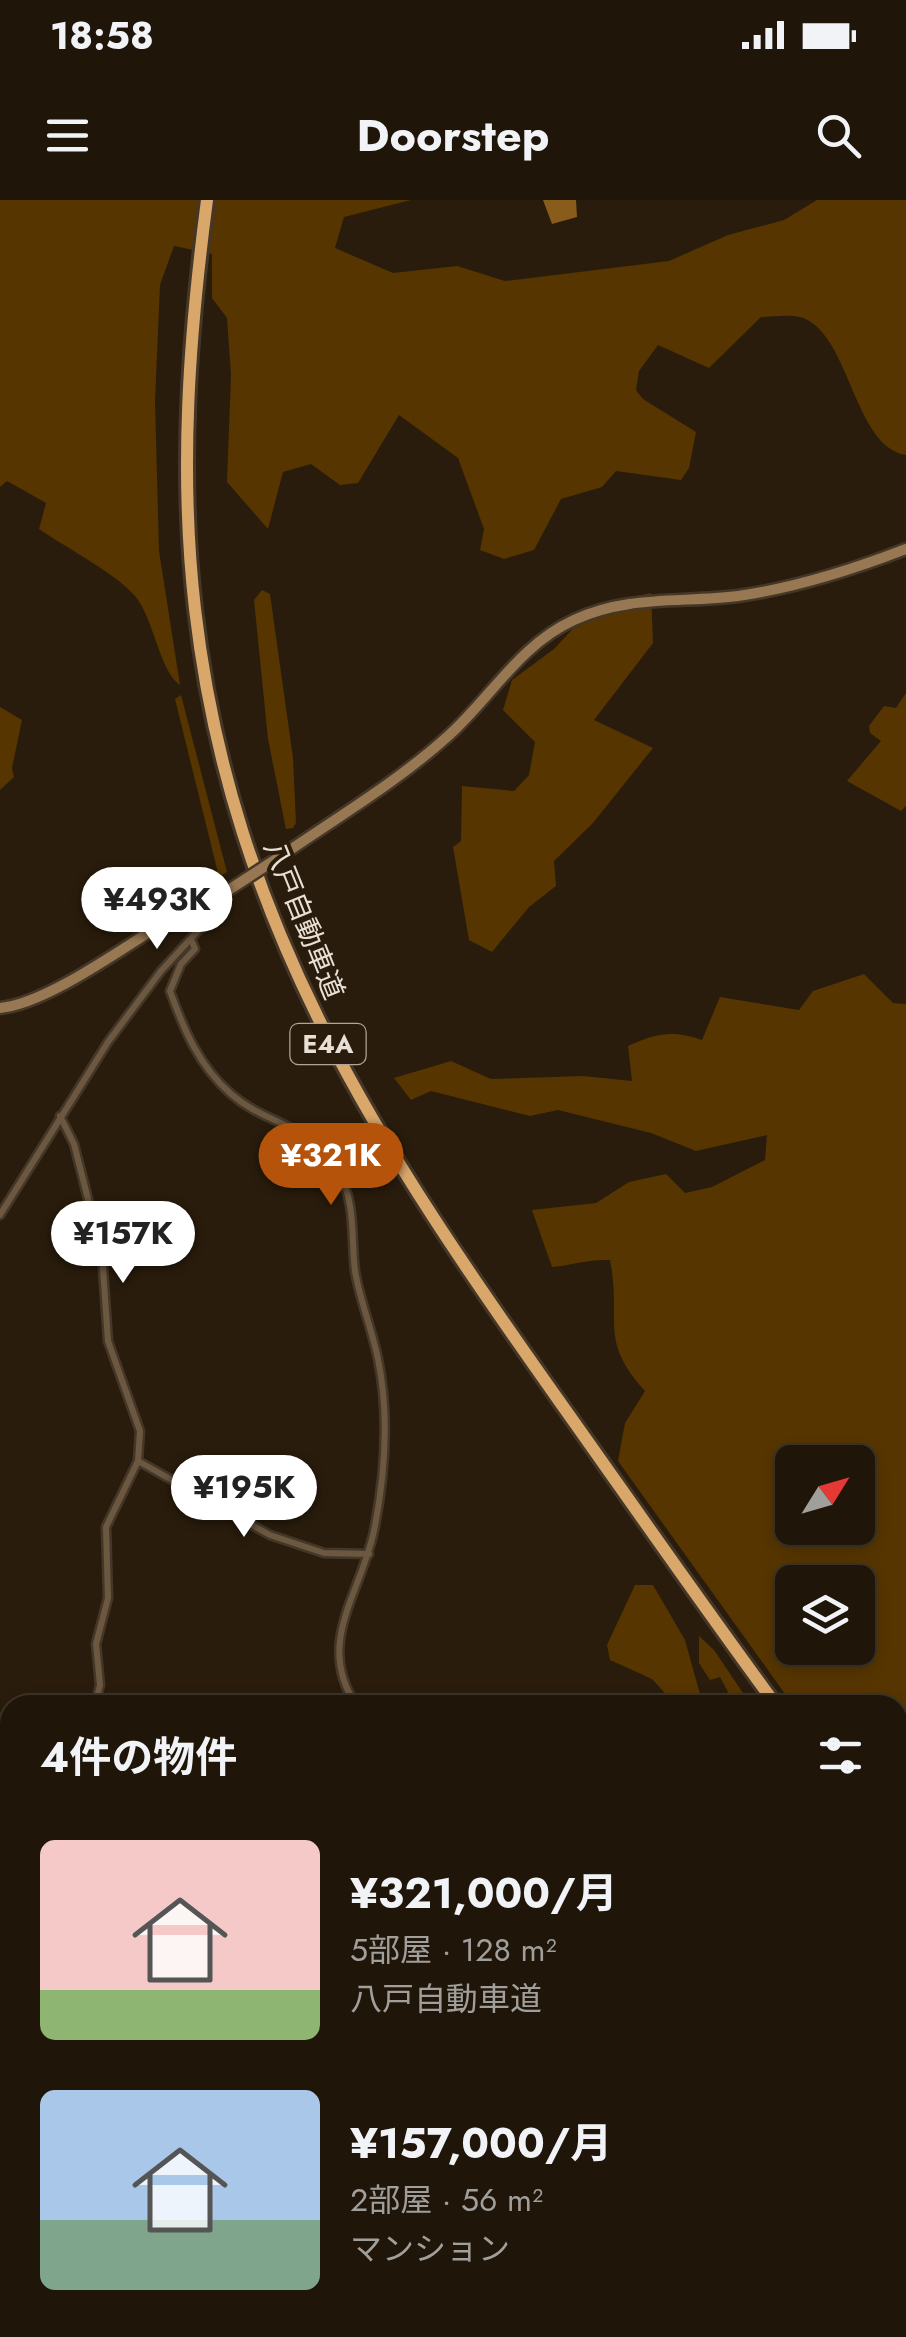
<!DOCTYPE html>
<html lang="ja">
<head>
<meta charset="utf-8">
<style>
  body { margin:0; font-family:Jost,"Noto Sans JP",sans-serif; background:#271e12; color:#f1f3f6; height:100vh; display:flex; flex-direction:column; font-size:38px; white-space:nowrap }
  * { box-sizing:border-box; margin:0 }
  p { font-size:32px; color:#a19f9c }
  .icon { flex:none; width:55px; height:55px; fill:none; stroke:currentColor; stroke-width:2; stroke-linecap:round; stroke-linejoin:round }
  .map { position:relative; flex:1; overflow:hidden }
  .sheet { position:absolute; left:0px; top:1495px; width:908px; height:642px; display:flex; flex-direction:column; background:#1f1509; border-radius:30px 30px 0 0; box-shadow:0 5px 15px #0003,0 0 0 2px #3c342a }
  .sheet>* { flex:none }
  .needle { width:65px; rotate:53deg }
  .tools { position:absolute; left:775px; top:1245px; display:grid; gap:20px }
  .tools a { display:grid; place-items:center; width:100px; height:100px; border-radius:15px; background:#1f1509; box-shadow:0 5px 15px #0003,0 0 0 2px #3c342a; font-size:50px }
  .price { position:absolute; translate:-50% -85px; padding:0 22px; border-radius:35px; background:#fff; color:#222; font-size:32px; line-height:65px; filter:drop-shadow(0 2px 5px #0008) }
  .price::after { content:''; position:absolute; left:50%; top:60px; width:30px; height:22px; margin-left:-15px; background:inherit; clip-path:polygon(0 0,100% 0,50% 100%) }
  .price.selected { background:#b45309; color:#fff }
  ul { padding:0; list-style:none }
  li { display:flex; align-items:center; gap:30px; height:250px; padding:0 40px }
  li span { display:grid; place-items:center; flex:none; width:280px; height:200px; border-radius:15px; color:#555 }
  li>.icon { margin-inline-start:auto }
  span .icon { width:120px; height:120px; fill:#fffc; stroke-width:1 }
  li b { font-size:42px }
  h2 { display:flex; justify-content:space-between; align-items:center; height:120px; padding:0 40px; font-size:42px }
  .status { display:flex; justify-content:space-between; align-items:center; height:70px; padding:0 50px; background:#1f1509; direction:ltr }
  .status svg { height:28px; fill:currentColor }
  header { display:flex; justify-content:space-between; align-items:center; height:130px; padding:0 40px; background:#1f1509; font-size:45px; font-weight:700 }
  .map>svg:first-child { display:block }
  .green { fill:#563501; fill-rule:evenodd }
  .water { fill:#8a5c1b }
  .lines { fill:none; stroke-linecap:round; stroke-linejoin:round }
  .minor-casing { stroke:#443728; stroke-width:11 }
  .tertiary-casing { stroke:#443728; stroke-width:14 }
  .secondary-casing { stroke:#443728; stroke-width:15 }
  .motorway-casing { stroke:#443728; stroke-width:18 }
  .minor { stroke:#6c5841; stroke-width:6 }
  .tertiary { stroke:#6c5841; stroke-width:9 }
  .secondary { stroke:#987852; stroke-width:10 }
  .motorway { stroke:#d9a76a; stroke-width:12 }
  .secondary-bridge-casing { stroke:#443728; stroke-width:15; stroke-linecap:butt }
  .secondary-bridge { stroke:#987852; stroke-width:10 }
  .labels { text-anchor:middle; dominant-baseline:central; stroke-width:8; stroke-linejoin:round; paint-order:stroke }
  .shield { fill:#291c0c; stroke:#afa599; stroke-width:2.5 }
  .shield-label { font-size:25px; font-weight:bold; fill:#e9e0d5 }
  .street-label { font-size:28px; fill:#e9e0d5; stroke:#291c0c }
</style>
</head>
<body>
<div class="status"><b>18:58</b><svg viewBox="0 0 49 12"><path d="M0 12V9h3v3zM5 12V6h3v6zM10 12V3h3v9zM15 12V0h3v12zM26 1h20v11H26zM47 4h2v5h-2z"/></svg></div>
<header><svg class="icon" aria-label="menu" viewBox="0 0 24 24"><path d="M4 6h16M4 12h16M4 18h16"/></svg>Doorstep<svg class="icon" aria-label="search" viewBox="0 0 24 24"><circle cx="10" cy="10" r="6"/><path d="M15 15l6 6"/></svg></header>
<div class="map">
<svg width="906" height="2137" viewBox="0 0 906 2137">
  <rect width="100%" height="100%" fill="#291c0c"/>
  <g class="green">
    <path d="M0,0H411L344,17L335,48L393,73L457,66L505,81L669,61L728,35L784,20L817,0H906V255C853,247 850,131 800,117C789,114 772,117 761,117L709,168L658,145L639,171L636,190L643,199L696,232L689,268L681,280L616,271L602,287L561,299L534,350L504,359L480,350L484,329L458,258L399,215L358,283L340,285L311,264L283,272L268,329L227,282L231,175L227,118L212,98V54L174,46L160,85L155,201L159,351L180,485C159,471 154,418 135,396C114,372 66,348 39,329L46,303L7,281L0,287Z"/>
    <path d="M262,390L270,394L293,558L296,623L293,628L286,629L268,539L254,400Z"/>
    <path d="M651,393L653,443L594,520L653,548L593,623L554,661L556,686L529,707L492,752L469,740L453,647L461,641L462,586L514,591L529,575L535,542L503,510L512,480L554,449L581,420L618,400Z"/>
    <path d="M906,493V606L901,611L847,581L881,541L870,533L869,526L884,506L896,508Z"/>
    <path d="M181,495L227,672L219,677L175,499Z"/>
    <path d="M0,507L22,520L12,568L14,577L0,590Z"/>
    <path d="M864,774L893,803L906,804V1658L898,1646V1505H793L618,1261L625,1223L645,1191C598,1139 622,1123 610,1060C589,1059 573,1065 552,1067L532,1010L596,1003L629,982L666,974L685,993L712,987L765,960L767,935L696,951L651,933L558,910L530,916L431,891L411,900L394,878L451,861L491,879L583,876L632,881L628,846C657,833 672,830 702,840L720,797L799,810L813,791ZM792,1262H858V1328H792ZM792,1382H858V1448H792Z"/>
    <path d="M635,1385H653L685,1440L703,1505H676L652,1479L610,1460L607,1445Z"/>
    <path d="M699,1436L714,1450L751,1505H719L728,1492L720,1477L710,1480L699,1463Z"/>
    <path d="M10,1708V1779L0,1789V1729Z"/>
    <path d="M906,1783V1981L898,1982V1787Z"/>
    <path d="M0,2018L10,2021V2128H264L260,2137H0Z"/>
    <path d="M321,2128H627L615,2137H318Z"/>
    <path d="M671,2128H781L785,2137H664Z"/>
  </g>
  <path class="water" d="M543,0H576L577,17L552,24Z"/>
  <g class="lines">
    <defs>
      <g id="minor">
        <path d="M191,739L195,749L181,764L170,791C184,830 199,866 231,894C269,927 307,920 339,974C356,1002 351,1039 355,1071C360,1101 372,1129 378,1159C389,1212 385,1273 375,1326C363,1392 314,1441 356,1505"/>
        <path d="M60,916L74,944L102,1054L108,1141L140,1231L138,1261L106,1327L108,1398L96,1444L100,1485L95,1505"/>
        <path d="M0,1015L108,842L161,771L207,721L205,705"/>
        <path d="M138,1261L270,1335L324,1353L369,1354"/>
        <path d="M477,2137L480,2128"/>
      </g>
      <g id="tertiary">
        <path d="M0,1649L10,1646"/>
        <path d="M898,1994L906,1992"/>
      </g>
      <g id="secondary">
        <path d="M287,652C341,615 398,581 447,537C491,498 519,445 574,420C627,395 682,403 738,396C795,388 852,370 906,349"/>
        <path d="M0,808C47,804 125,746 167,721C186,711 206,704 224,693"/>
      </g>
      <g id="motorway">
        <path d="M207,0C189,137 179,271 195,409C232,728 382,951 562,1205C633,1305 703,1406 776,1505"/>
        <path d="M898,1669L906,1681"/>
        <path d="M898,1687L906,1698"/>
      </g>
    </defs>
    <use href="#minor" class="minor-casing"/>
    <use href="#tertiary" class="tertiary-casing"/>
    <use href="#secondary" class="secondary-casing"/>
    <use href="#motorway" class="motorway-casing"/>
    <use href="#minor" class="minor"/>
    <use href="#tertiary" class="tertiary"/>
    <use href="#secondary" class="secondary"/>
    <use href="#motorway" class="motorway"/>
    <defs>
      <path id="secondary-bridge" d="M224,693L287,652"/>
    </defs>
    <use href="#secondary-bridge" class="secondary-bridge-casing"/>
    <use href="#secondary-bridge" class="secondary-bridge"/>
  </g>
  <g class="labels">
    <rect class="shield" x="290.5" y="824" width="75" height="40" rx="8"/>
    <g class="shield-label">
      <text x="328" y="844">E4A</text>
    </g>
    <g class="street-label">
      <text transform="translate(304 720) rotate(68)">八戸自動車道</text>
    </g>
  </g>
</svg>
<div class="tools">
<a><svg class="needle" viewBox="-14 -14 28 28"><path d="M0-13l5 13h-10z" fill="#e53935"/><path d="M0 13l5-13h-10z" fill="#a19f9c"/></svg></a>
<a><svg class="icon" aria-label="layers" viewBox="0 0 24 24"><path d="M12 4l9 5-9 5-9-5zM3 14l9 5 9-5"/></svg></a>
</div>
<b class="price" style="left:157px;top:752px">¥493K</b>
<b class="price selected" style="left:331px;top:1008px">¥321K</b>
<b class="price" style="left:123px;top:1086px">¥157K</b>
<b class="price" style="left:244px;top:1340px">¥195K</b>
<section class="sheet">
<h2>4件の物件<svg class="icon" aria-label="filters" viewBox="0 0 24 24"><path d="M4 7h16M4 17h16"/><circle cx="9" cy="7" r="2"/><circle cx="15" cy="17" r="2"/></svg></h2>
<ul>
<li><span style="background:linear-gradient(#f6c9c9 75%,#8fb573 0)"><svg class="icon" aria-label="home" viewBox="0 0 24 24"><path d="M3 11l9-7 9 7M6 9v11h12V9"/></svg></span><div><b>¥321,000/月</b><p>5部屋 · 128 m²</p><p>八戸自動車道</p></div></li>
<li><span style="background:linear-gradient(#a9c7e8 65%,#7fa58c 0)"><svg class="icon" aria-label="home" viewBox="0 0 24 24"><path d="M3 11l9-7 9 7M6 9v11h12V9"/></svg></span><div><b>¥157,000/月</b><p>2部屋 · 56 m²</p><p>マンション</p></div></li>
</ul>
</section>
</div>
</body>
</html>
